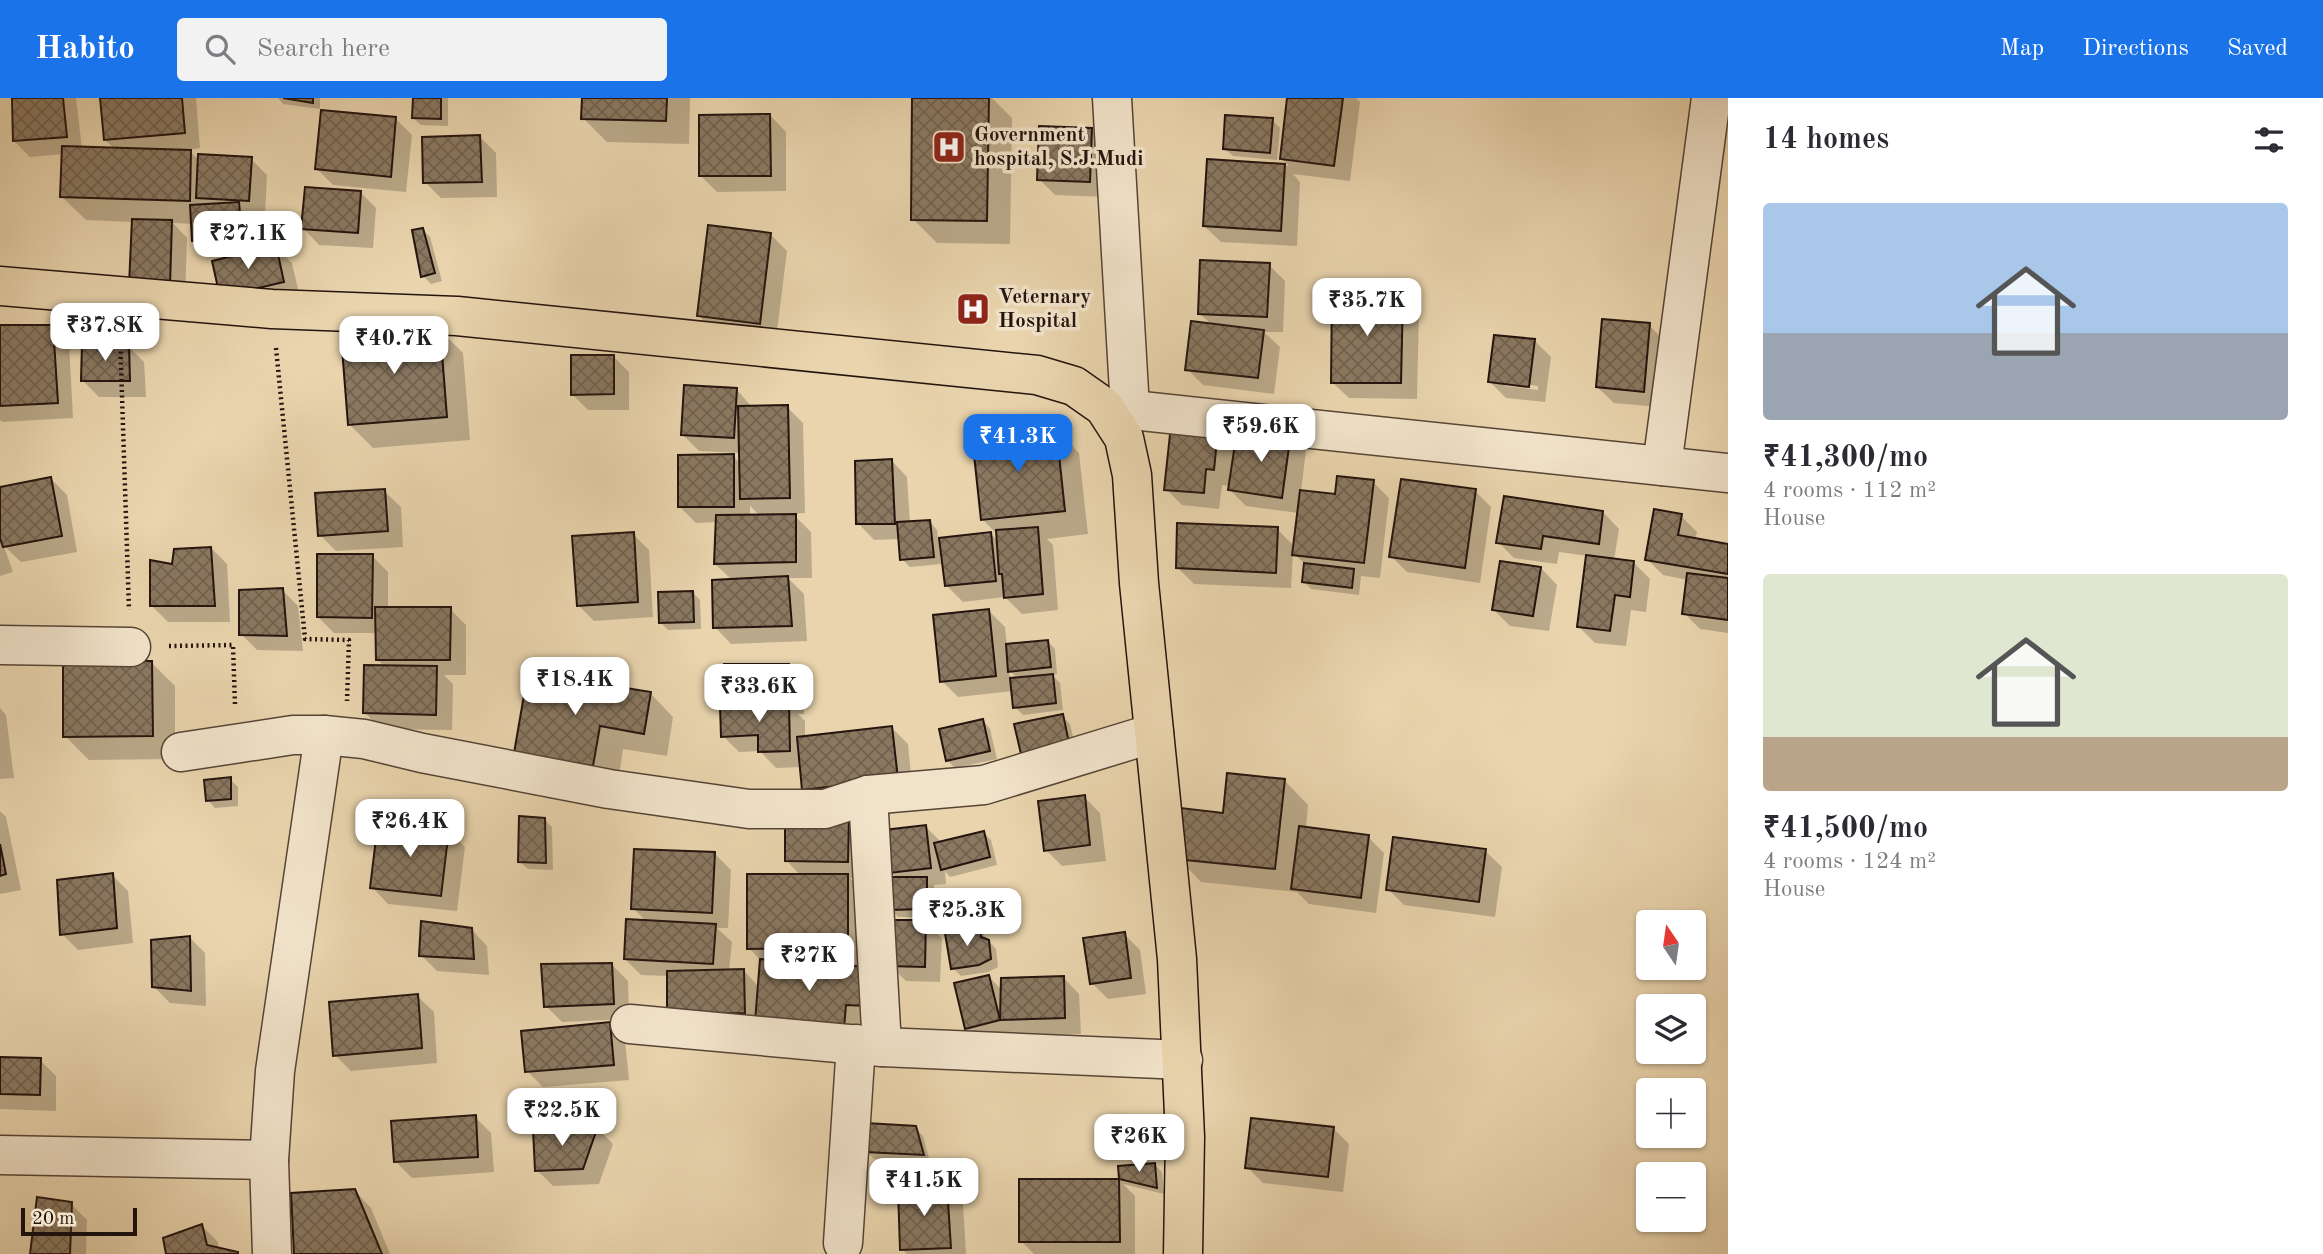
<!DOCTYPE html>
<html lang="en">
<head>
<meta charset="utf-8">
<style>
  body { margin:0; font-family:"Old Standard TT",serif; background:#f2f2f3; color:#2b2b33; height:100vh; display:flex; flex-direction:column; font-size:26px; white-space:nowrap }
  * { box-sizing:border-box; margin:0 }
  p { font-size:23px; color:#7c7c81 }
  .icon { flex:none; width:38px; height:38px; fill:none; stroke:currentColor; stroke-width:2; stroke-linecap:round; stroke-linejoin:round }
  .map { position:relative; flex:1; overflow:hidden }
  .details { display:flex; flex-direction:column; background:#fff; width:595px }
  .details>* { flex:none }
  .needle { width:46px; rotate:347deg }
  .buttons { position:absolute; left:1636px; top:812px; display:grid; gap:14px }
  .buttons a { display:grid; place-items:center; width:70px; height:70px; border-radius:7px; background:#fff; box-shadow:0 2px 5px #0004; font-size:35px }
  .scale { position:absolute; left:21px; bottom:18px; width:116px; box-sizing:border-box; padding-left:7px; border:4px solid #24140e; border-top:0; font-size:19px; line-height:24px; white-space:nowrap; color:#24140e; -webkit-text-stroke:5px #f1e3ca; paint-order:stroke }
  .price { position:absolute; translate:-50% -60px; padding:0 16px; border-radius:14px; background:#fff; color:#222; font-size:23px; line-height:46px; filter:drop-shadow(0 2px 4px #0008) }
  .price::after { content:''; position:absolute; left:50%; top:42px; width:21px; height:16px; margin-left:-10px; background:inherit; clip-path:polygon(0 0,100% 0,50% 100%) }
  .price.selected { background:#1a73e8; color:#fff }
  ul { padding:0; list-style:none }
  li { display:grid; align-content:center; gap:14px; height:371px; padding:0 35px }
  li span { display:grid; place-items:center; height:217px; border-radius:7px; color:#555 }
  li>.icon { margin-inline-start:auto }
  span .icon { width:126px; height:126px; fill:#fffc; stroke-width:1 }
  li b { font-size:30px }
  h2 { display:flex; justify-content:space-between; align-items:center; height:84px; padding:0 35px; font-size:30px }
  header { display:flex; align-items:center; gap:42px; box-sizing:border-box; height:98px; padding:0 35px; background:#1a73e8; color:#fff }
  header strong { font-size:33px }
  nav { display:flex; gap:38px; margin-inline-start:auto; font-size:24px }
  .search { width:490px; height:63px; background:#f2f2f3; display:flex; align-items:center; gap:18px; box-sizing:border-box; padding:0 24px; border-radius:7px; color:#7c7c81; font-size:26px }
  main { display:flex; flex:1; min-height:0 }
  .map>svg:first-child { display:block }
  .shadow { fill:#0003; fill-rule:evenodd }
  .building { fill:url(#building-cross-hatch); stroke:#24140e; stroke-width:2 }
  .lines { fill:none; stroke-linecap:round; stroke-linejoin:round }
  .minor-casing { stroke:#554436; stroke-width:41 }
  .major-casing { stroke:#24140e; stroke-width:41 }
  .path { stroke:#24140e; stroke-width:4.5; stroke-dasharray:2 3.5; stroke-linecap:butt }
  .minor { stroke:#f1e3ca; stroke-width:38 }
  .major { stroke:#e9d4ad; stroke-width:38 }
  .labels { text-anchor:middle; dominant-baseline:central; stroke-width:7; stroke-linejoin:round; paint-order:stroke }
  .poi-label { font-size:21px; font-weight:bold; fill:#24140e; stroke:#f1e3ca; text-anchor:start }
</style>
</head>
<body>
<header>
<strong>Habito</strong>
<div class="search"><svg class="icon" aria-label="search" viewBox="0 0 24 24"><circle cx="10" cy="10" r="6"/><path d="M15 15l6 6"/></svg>Search here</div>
<nav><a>Map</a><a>Directions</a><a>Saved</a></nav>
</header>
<main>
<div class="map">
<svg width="1728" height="1156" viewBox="0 0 1728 1156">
  <defs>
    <pattern id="building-cross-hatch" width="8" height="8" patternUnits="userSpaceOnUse" patternTransform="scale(1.75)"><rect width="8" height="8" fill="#8a7861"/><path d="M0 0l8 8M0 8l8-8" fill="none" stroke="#71614e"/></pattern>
  </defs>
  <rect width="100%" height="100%" fill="#e9d4ad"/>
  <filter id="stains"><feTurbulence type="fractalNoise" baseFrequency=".00286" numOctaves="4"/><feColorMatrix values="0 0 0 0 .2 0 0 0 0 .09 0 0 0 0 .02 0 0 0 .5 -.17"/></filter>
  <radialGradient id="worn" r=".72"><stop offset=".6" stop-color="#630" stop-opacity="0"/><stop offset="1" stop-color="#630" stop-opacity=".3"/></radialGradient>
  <g class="shadow">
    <path d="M13,0H76L82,51L116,52L105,42L102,0H196L200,50L188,52L200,63L251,61L267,77L265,118L251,117L255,122L257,154L275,149L292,165L300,200L238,215L240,156L210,158L194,142L193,126L173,125L187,140L185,203L147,202L134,124L86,122L62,99L63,56L30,59L14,43Z"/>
    <path d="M278,0H320V11L283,6Z"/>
    <path d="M414,0H448V28L421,27L413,20Z"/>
    <path d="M584,0H690L689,46L607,44L583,20Z"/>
    <path d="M914,0H992L1012,20L1010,146L937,145L913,121Z"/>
    <path d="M1289,0H1356L1360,4L1350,83L1293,76L1300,84L1297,148L1221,144L1204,128L1208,63L1289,68L1281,60Z"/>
    <path d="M770,17L786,34V93L717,94L701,78Z"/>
    <path d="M396,21L412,37L406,94L333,87L317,71Z"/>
    <path d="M1272,22L1280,30L1277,62L1233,58L1225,51Z"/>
    <path d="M1091,32L1107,48L1105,99L1055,97L1039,81Z"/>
    <path d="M480,39L496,55L497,99L441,100L425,84Z"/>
    <path d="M360,94L376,110L373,150L319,147L303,130Z"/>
    <path d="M423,132L430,139L442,183L431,186L423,178Z"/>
    <path d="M771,137L787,153L776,241L715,234L699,218Z"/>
    <path d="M1269,167L1285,183L1283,234H1264L1280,249L1274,296L1203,287L1187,271L1212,227L1199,215Z"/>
    <path d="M1403,197L1419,213L1417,301L1349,300L1332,284Z"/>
    <path d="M1649,227L1665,243L1659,309L1614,305L1597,289Z"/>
    <path d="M0,229H52L69,245L73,320L2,324L0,322Z"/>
    <path d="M439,231L463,255L470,342L373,350L349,326Z"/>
    <path d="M1535,243L1551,259L1545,304L1506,300L1490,284ZM1505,284L1538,288V292L1505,288Z"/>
    <path d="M128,248L144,264L146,299H99L82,282Z"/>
    <path d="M613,258L629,274V312H588L572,296Z"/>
    <path d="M736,291L752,309H787L803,325L805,415L793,416L811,434L812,480H788L804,496L807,543L731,546L715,529L732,482L715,466L718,424L696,425L680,409L733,358L741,366V355L699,353L683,337ZM750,408L760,418L750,419Z"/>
    <path d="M1056,331L1079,355L1088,436L1047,441L1053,447L1058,512L1022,516L1005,499L963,504L947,488L943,457L940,458L941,466L910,469L902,461L900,441L874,442L858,425L891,362L907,379L910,425L930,424L937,432L938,441L990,435L998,443V437L982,421Z"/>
    <path d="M1217,334L1235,352L1254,350L1290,336L1306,352L1301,394L1337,398L1373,384L1389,400L1380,480L1361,478L1359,497L1311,491L1303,483L1306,467L1293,455L1291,490L1194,486L1178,470L1277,431L1295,449L1299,415L1246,408L1230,392L1231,388L1222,387L1219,411L1182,407L1166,391Z"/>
    <path d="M51,381L67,397L77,454L21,464L4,448L13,474L0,478V390Z"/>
    <path d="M384,393L401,409L403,449L336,453L320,437Z"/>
    <path d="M1475,393L1491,409L1480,485L1407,474L1391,458Z"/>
    <path d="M1603,414L1619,431L1614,462L1634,465L1650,481L1646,514L1631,512L1626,548L1595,545L1578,528L1588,458L1559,454L1557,466L1514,460L1498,444Z"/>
    <path d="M1681,418L1697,434L1695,442L1728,448V535L1700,531L1684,515L1688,482L1663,477L1647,461Z"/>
    <path d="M633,436L649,452L653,519L594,523L578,507Z"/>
    <path d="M211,450L227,466L230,524H168L152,508L173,468Z"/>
    <path d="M372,458L388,474V511H450L466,527V577H444L453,586L452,632L381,631L364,614L385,569L377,561V535H334L318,519Z"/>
    <path d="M1541,470L1557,487L1549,533L1510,528L1494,512Z"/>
    <path d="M282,492L298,508L303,553L257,552L241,536Z"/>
    <path d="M692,494L700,502L701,531L668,532L660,524Z"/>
    <path d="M989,513L1005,529L1007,548L1047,543L1055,551L1057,576L1052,577L1060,585L1063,612L1023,617L1015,609L1013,593L958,599L942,583ZM1009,572L1018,581L1010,582Z"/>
    <path d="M151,564L175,588V661L89,662L65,638Z"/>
    <path d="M788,567L804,583V616H798L805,623V640L892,630L908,646L913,697L820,708L804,691L802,669L776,670L760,653L739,654L723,638L734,608L726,601Z"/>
    <path d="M529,576L650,595L673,619L667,658L623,651L617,691L539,678Z"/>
    <path d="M0,610L6,617L14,680L0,681Z"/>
    <path d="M1062,618L1070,626L1076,652L1016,628Z"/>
    <path d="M983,623L990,631L997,661L955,670L947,662Z"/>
    <path d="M230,681L238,689V708L215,710L208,702Z"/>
    <path d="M1285,683L1308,707L1306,731L1368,739L1384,755L1376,815L1309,806L1297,794L1201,784L1178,760L1224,717Z"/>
    <path d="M1084,699L1100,715L1106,763L1062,768L1046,752Z"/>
    <path d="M0,713L6,719L21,792L0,796Z"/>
    <path d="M544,721L552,729L553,772L528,771L520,764Z"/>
    <path d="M848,722L864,738V780H850L871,801L882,924L861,922L859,946L685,932L668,878L641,877L625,861L647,824L633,810L715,756L731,772L728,830H717L732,844L729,873H744L759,889L761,863L749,850L801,778L787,763Z"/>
    <path d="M926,729L942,745L983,734L991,742L997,767L950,779L945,773L946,786L934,787V819H898L890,811L897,781L891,774Z"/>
    <path d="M448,733L465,749L457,813L388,806L372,789Z"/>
    <path d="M1485,753L1502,769L1495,819L1404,807L1388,791Z"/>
    <path d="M112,777L128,793L133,845L78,852L62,836Z"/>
    <path d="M926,824L942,840L940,884L906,883L890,867Z"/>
    <path d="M471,831L487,848L489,877L437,873L421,857Z"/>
    <path d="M979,832L996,851L998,869L988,874L961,878L953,870Z"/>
    <path d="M1124,836L1140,852L1146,896L1108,901L1092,885Z"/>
    <path d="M189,839L205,855L206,908L170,905L154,889Z"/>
    <path d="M612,867L628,883L629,921L562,924L546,908Z"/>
    <path d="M989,879L1002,892L1063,879L1079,896L1081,936L1017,938L982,946L966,930Z"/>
    <path d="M417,898L434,914L437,965L351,973L335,957Z"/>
    <path d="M609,926L625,942L629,982L543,989L527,973Z"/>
    <path d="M0,961L40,962L56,978V1013L0,1011Z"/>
    <path d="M475,1019L491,1035L494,1074L412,1080L396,1064Z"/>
    <path d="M597,1030L613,1046L599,1086L553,1088L537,1072Z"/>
    <path d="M915,1030L923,1038L930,1064L874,1061L866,1053Z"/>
    <path d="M1333,1030L1349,1046L1343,1094L1263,1085L1247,1069Z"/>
    <path d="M1154,1066L1162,1074L1164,1096L1123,1086L1135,1098V1156H1034L1021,1143V1083L1121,1082L1120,1069Z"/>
    <path d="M947,1090L963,1106L966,1156H907L902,1151Z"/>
    <path d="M355,1093L371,1110L390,1156H296Z"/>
    <path d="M71,1106L87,1122L86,1156H32Z"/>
    <path d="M202,1128L218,1144L219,1152L237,1156H168Z"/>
  </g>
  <g class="building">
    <path d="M12,0H63L67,39L13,43Z"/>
    <path d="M100,0H182L185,35L104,42Z"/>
    <path d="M283,0H313V5Z"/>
    <path d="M413,0H441V21L412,20Z"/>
    <path d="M582,0H667L666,23L581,21Z"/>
    <path d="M912,0H989L987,123L911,122Z"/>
    <path d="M1287,0H1343L1334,68L1280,61Z"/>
    <path d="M321,12L396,19L391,79L315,71Z"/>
    <path d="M770,16L771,78H699V17Z"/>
    <path d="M1225,17L1273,20L1270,55L1223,51Z"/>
    <path d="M1039,28L1092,30L1090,84L1037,82Z"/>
    <path d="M480,37L482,84L423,85L422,39Z"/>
    <path d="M62,48L191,52L190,103L60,99Z"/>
    <path d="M198,56L252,59L249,103L196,100Z"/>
    <path d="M1207,61L1285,66L1281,133L1203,128Z"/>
    <path d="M305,89L361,93L358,135L301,131Z"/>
    <path d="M239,104L242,139L192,143L190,107Z"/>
    <path d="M132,121L172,122L170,188L129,187Z"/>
    <path d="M708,127L771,135L760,226L697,218Z"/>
    <path d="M423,130L435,175L421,179L412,132Z"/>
    <path d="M276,147L284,184L220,199L212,163Z"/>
    <path d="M1200,162L1270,165L1267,219L1198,216Z"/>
    <path d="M1332,194L1403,196L1401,285H1331Z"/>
    <path d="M1602,221L1650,225L1644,294L1596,289Z"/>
    <path d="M1191,223L1264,232L1258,280L1185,272Z"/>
    <path d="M0,227H53L58,305L0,308Z"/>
    <path d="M440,230L447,319L348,327L341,237Z"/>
    <path d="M1494,237L1535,241L1529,289L1488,284Z"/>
    <path d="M82,246H129L130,283H81Z"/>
    <path d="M571,257H614V296L571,297Z"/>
    <path d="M684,287L737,290L734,340L681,337Z"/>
    <path d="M788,307L790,400L740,401L738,308Z"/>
    <path d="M1171,327L1218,332L1214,372L1206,371L1204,395L1164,392Z"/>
    <path d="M1056,329L1065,413L981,422L972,338Z"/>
    <path d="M1255,329L1291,334L1282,400L1228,392L1235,346L1253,348Z"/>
    <path d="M734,356V409H678V357Z"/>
    <path d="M892,361L895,426H856L855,363Z"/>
    <path d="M1337,378L1374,382L1364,465L1292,457L1300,392L1335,396Z"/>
    <path d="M51,379L62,438L3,449L0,440V389Z"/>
    <path d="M1401,381L1476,391L1465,470L1389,459Z"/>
    <path d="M385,391L388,433L318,438L315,395Z"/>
    <path d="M1504,398L1603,413L1599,446L1543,438L1541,451L1496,445Z"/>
    <path d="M1654,411L1682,416L1678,437L1728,446V476L1645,462Z"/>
    <path d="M796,416V464L714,466L716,417Z"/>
    <path d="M930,422L934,459L900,462L897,424Z"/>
    <path d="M1177,425L1278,429L1276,475L1176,470Z"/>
    <path d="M1038,429L1043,496L1004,500L1002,476H999L996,432Z"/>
    <path d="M634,434L638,504L577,508L572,438Z"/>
    <path d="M991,434L996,483L945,488L939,440Z"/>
    <path d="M211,449L215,508H150V462L172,466L174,451Z"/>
    <path d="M317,456H373L372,520L317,519Z"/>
    <path d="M1586,457L1634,463L1630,499L1615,497L1610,533L1577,529Z"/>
    <path d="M1500,463L1541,469L1533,518L1492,512Z"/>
    <path d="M1304,465L1354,471L1352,490L1302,484Z"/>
    <path d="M1687,475L1728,480V522L1682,516Z"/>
    <path d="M788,478L792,528L713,530L712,482Z"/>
    <path d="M283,490L287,538L239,537V492Z"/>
    <path d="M693,493L694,524L659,525L658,494Z"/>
    <path d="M375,509H451L450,562H376Z"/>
    <path d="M989,511L996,578L940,584L933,517Z"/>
    <path d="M1048,542L1051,569L1008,574L1006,546Z"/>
    <path d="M63,563H152L153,638L63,639Z"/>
    <path d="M724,566H789V601H725Z"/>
    <path d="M364,567L437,568L436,617L363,615Z"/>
    <path d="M528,574L651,594L644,636L600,628L593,668L514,655Z"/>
    <path d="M1053,576L1056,605L1013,610L1010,580Z"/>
    <path d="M789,605L790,653L758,654V637L721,639L720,607Z"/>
    <path d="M1063,616L1069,645L1021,656L1014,626Z"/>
    <path d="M983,621L990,653L946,663L939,631Z"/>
    <path d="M892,628L898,681L802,692L797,639Z"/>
    <path d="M1227,675L1285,681L1275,771L1176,761L1181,710L1223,715Z"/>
    <path d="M231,679V701L206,703L204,682Z"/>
    <path d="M1085,697L1090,747L1044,753L1038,703Z"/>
    <path d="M519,718L545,720L546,765L518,764Z"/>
    <path d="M785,719L849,720L848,764L785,763Z"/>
    <path d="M378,724L449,731L441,798L370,790Z"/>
    <path d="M926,727L931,770L889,775L884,732Z"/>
    <path d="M1299,728L1369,737L1361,800L1291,791Z"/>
    <path d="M984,733L990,759L941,772L934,745Z"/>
    <path d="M1393,739L1486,751L1479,804L1386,792Z"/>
    <path d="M0,746L6,776L0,778Z"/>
    <path d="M634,751L715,754L712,815L631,811Z"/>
    <path d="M113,775L117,830L60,837L57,782Z"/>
    <path d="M747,776H848V850L747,851Z"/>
    <path d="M888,779H927V811L889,812Z"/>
    <path d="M626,821L716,826L713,866L624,861Z"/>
    <path d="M889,822H926L925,869L888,868Z"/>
    <path d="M421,823L472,830L474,861L419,858Z"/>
    <path d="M980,830L981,839L989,842L991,861L979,867L951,871L945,835Z"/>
    <path d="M1125,834L1131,880L1090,886L1083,840Z"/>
    <path d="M190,838L191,893L152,889L151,842Z"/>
    <path d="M760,861L869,869L866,908L846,907L844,930L755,924Z"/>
    <path d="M612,865L614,906L544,909L541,866Z"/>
    <path d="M744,871L745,915L667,917V873Z"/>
    <path d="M989,877L1000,922L965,931L954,885Z"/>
    <path d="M1064,878L1065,920L1000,922L1001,880Z"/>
    <path d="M418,896L422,950L333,958L329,904Z"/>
    <path d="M610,924L614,967L525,974L521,933Z"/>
    <path d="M0,959L41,960L40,997L0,996Z"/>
    <path d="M476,1017L478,1059L394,1064L391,1023Z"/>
    <path d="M1251,1020L1334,1029L1328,1079L1245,1070Z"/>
    <path d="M866,1025L916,1028L924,1057L865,1054Z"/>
    <path d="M598,1028L583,1071L535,1073L533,1031Z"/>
    <path d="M1155,1065L1157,1090L1119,1081L1118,1068Z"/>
    <path d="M1019,1081H1119L1120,1144H1019Z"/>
    <path d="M947,1088L951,1150L900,1152L898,1091Z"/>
    <path d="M355,1091L382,1156H294L291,1095Z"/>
    <path d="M37,1099L72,1104L70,1156H30Z"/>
    <path d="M202,1126L207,1147L238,1154V1156H166L163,1140Z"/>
  </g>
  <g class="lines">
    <defs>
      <g id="minor">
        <path d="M1112,0L1130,311"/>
        <path d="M1104,309L1728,375"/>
        <path d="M1662,368L1711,0"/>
        <path d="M0,547L131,549"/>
        <path d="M181,654L293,637H324L364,641L422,655L609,691L749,711H825L868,697L984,687L1154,635"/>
        <path d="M868,697L882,949"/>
        <path d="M630,926L882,949L1183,962"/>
        <path d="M0,1057L269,1062"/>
        <path d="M843,1145L856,946"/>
        <path d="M272,1156L269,1062L275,973L324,637"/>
      </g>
      <path id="major" d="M0,188L272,211L457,218L1037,277L1074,288L1104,309L1124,340L1132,377L1139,485L1177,861L1185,1039L1183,1156"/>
    </defs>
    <use href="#minor" class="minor-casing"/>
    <use href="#major" class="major-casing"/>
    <g class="path">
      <path d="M120,237L129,512"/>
      <path d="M276,250L305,541L349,542L347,603"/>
      <path d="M169,548L233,547L235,607"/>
    </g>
    <use href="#minor" class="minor"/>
    <use href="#major" class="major"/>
  </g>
  <defs>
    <symbol id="hospital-square" viewBox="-11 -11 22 22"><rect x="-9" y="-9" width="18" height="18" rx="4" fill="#8f2418" stroke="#f1e3ca"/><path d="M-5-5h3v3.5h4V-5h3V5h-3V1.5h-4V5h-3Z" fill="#fff"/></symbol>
  </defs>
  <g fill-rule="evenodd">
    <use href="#hospital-square" x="930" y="30" width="38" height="38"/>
    <use href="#hospital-square" x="954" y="192" width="38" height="38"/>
  </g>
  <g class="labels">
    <g class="poi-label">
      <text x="974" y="37">Government<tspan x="974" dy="24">hospital, S.J.Mudi</tspan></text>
      <text x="998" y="199">Veternary<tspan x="998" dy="24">Hospital</tspan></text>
    </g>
  </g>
  <rect width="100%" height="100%" filter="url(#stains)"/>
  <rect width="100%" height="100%" fill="url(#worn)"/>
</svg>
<div class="buttons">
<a><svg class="needle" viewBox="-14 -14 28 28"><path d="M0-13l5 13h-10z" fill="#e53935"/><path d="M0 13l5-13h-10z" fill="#7c7c81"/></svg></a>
<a><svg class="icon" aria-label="layers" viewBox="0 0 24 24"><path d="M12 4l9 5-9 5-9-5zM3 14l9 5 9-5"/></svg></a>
<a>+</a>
<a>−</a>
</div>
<div class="scale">20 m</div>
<b class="price" style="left:248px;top:173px">₹27.1K</b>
<b class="price" style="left:1367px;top:240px">₹35.7K</b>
<b class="price" style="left:105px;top:265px">₹37.8K</b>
<b class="price" style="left:394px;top:278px">₹40.7K</b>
<b class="price" style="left:1261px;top:366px">₹59.6K</b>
<b class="price selected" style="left:1018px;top:376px">₹41.3K</b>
<b class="price" style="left:575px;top:619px">₹18.4K</b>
<b class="price" style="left:759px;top:626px">₹33.6K</b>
<b class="price" style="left:410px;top:761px">₹26.4K</b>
<b class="price" style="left:967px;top:850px">₹25.3K</b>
<b class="price" style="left:809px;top:895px">₹27K</b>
<b class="price" style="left:562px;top:1050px">₹22.5K</b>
<b class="price" style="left:1139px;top:1076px">₹26K</b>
<b class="price" style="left:924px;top:1120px">₹41.5K</b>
</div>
<section class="details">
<h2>14 homes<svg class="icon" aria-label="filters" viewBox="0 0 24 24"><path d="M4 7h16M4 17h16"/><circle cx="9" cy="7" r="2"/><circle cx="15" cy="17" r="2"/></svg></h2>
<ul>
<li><span style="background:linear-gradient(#a9c7e8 60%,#9aa5b1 0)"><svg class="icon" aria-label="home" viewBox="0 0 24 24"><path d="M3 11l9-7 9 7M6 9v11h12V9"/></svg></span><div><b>₹41,300/mo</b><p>4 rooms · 112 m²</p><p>House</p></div></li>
<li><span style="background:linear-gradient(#dfe7d0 75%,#b9a48a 0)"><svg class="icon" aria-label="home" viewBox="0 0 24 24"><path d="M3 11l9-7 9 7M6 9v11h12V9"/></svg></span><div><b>₹41,500/mo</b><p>4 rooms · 124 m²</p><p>House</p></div></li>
</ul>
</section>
</main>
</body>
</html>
